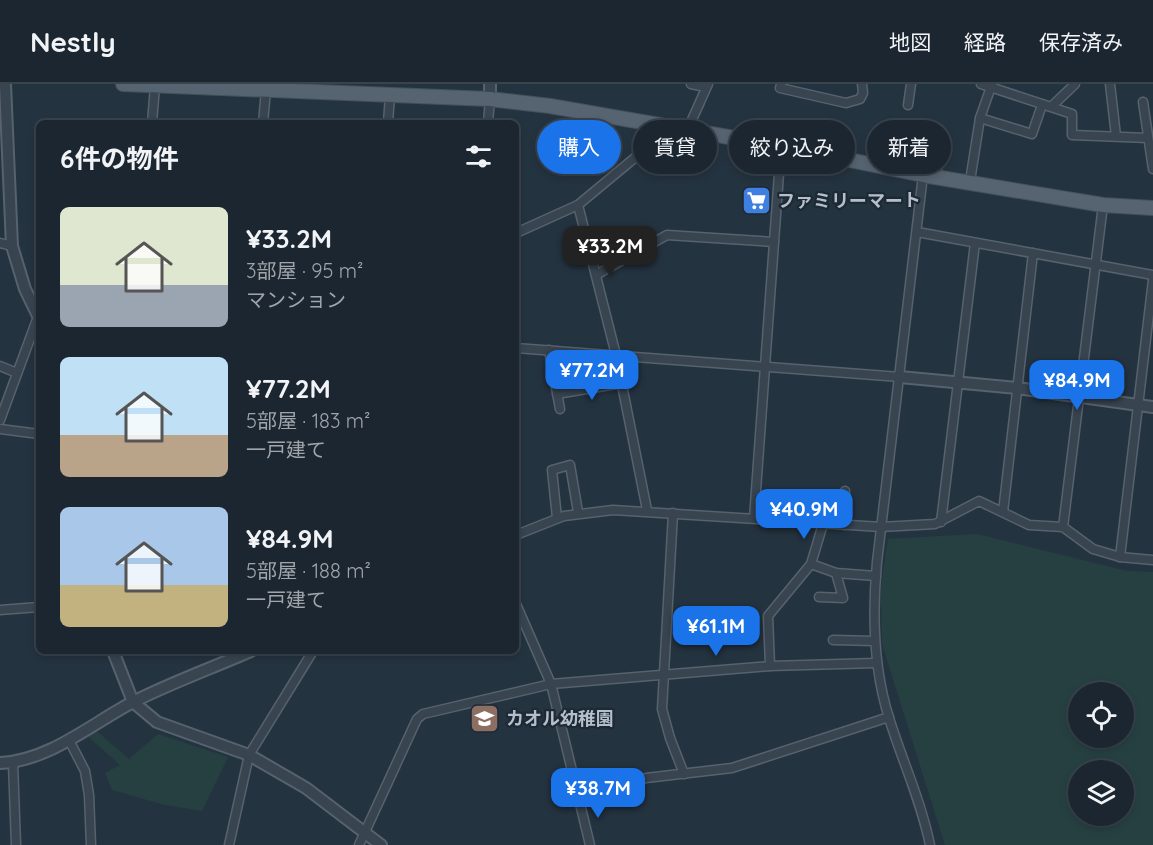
<!DOCTYPE html>
<html lang="ja">
<head>
<meta charset="utf-8">
<style>
  body { margin:0; font-family:Quicksand,"Noto Sans JP",sans-serif; background:#242e38; color:#f1f3f6; height:100vh; display:flex; flex-direction:column; font-size:22px; white-space:nowrap }
  * { box-sizing:border-box; margin:0 }
  p { font-size:20px; color:#a0a5ab }
  .icon { flex:none; width:33px; height:33px; fill:none; stroke:currentColor; stroke-width:2; stroke-linecap:round; stroke-linejoin:round }
  .map { position:relative; flex:1; overflow:hidden }
  .sheet { position:absolute; left:36px; top:36px; width:483px; height:534px; display:flex; flex-direction:column; background:#1b2630; border-radius:9px; box-shadow:0 3px 9px #0003,0 0 0 2px #39434c }
  .sheet>* { flex:none }
  .hud { position:absolute; left:537px; top:36px; width:525px; height:54px; display:flex; gap:12px }
  .controls { position:absolute; left:1068px; top:598px; display:grid; gap:12px }
  .controls a { display:grid; place-items:center; width:66px; height:66px; border-radius:50%; background:#1b2630; box-shadow:0 3px 9px #0003,0 0 0 2px #39434c; font-size:30px }
  .price { position:absolute; translate:-50% -51px; padding:0 14px; border-radius:12px; background:#1a73e8; color:#fff; font-size:20px; line-height:39px; filter:drop-shadow(0 2px 3px #0008) }
  .price::after { content:''; position:absolute; left:50%; top:36px; width:18px; height:14px; margin-left:-9px; background:inherit; clip-path:polygon(0 0,100% 0,50% 100%) }
  .price.on { background:#222; color:#fff }
  ul { padding:0; list-style:none }
  li { display:flex; align-items:center; gap:18px; height:150px; padding:0 24px }
  li span { display:grid; place-items:center; flex:none; width:168px; height:120px; border-radius:9px; color:#555 }
  li>.icon { margin-inline-start:auto }
  span .icon { width:72px; height:72px; fill:#fffc; stroke-width:1 }
  li b { font-size:26px }
  h2 { display:flex; justify-content:space-between; align-items:center; height:72px; padding:0 24px; font-size:26px }
  .chip { padding:0 21px; border-radius:27px; background:#1b2630; box-shadow:0 3px 9px #0003,0 0 0 2px #39434c; font-size:21px; line-height:54px }
  .chip.on { background:#1a73e8; color:#fff }
  header { display:flex; align-items:center; gap:36px; box-sizing:border-box; height:84px; padding:0 30px; background:#1b2630; border-bottom:2px solid #39434c }
  header strong { font-size:28px }
  nav { display:flex; gap:33px; margin-inline-start:auto; font-size:21px }
  .map>svg:first-child { display:block }
  .green { fill:#264041; fill-rule:evenodd }
  .lines { fill:none; stroke-linecap:round; stroke-linejoin:round }
  .minor-casing { stroke:#56626e; stroke-width:11 }
  .tertiary-casing { stroke:#56626e; stroke-width:14 }
  .primary-casing { stroke:#44505c; stroke-width:16 }
  .minor { stroke:#384450; stroke-width:8 }
  .tertiary { stroke:#384450; stroke-width:10 }
  .primary { stroke:#566370; stroke-width:14 }
  .labels { text-anchor:middle; dominant-baseline:central; stroke-width:4.5; stroke-linejoin:round; paint-order:stroke }
  .poi-label { font-size:18px; font-weight:bold; fill:#b4bfcb; stroke:#1d2935; text-anchor:start }
</style>
</head>
<body>
<header>
<strong>Nestly</strong>
<nav><a>地図</a><a>経路</a><a>保存済み</a></nav>
</header>
<div class="map">
<svg width="1153" height="761" viewBox="0 0 1153 761">
  <rect width="100%" height="100%" fill="#243340"/>
  <g class="green">
    <path d="M977,450L1127,487L1153,488V761H945L882,560L881,501L888,455ZM1078,609H1124V654H1078ZM1078,687H1124V732H1078Z"/>
    <path d="M93,644L129,675L158,650L228,673L202,727L165,721L112,706L105,689L120,681L84,649Z"/>
  </g>
  <g class="lines">
    <defs>
      <g id="minor">
        <path d="M691,0L706,3"/>
        <path d="M781,0L780,4L846,19L860,15L863,9L862,0"/>
        <path d="M981,0L1051,23L1075,0"/>
        <path d="M1110,0L1116,52"/>
        <path d="M1143,18L1153,85"/>
        <path d="M908,21L911,0"/>
        <path d="M1051,23L1072,30V51L1148,54"/>
        <path d="M980,34L1032,50L1042,21"/>
        <path d="M152,39L155,2"/>
        <path d="M263,39L266,6"/>
        <path d="M388,39L390,11"/>
        <path d="M488,39L490,15"/>
        <path d="M687,47L708,0"/>
        <path d="M897,86L900,53"/>
        <path d="M923,91L877,478C872,531 873,583 889,634C902,676 921,717 930,761"/>
        <path d="M937,93L939,45"/>
        <path d="M970,97L980,34L992,0"/>
        <path d="M578,121L616,271L647,426"/>
        <path d="M917,148L1153,191"/>
        <path d="M516,149L578,121L643,67L661,43"/>
        <path d="M0,159L12,162"/>
        <path d="M596,191L667,151L774,158"/>
        <path d="M516,264L900,293"/>
        <path d="M549,266L560,325"/>
        <path d="M0,282L17,289"/>
        <path d="M557,310L622,299"/>
        <path d="M0,336L39,230"/>
        <path d="M0,345L39,350"/>
        <path d="M1003,428L1033,169"/>
        <path d="M673,429L662,625L670,654L684,690"/>
        <path d="M557,434L552,386L570,381L578,428"/>
        <path d="M754,434L781,62"/>
        <path d="M941,438L975,159"/>
        <path d="M844,441L845,407"/>
        <path d="M1063,443L1103,121"/>
        <path d="M516,451L564,432L613,426L881,443L935,440L979,417L1029,441L1063,443L1093,465L1120,473L1153,476"/>
        <path d="M1120,473L1153,196"/>
        <path d="M811,480L836,489L876,492"/>
        <path d="M819,513L843,514L836,489"/>
        <path d="M516,520L551,600L590,761"/>
        <path d="M0,526L39,523"/>
        <path d="M833,556L875,557"/>
        <path d="M770,582L768,532L811,480L823,440"/>
        <path d="M69,656L85,687L89,711L91,761"/>
        <path d="M13,679L16,761"/>
        <path d="M580,715L646,694L732,684L889,633"/>
        <path d="M229,761L249,671L313,567"/>
        <path d="M359,761L417,635L423,630L551,600L770,582L876,579"/>
      </g>
      <g id="tertiary">
        <path d="M5,0L12,162L25,205L39,234"/>
        <path d="M490,15V0"/>
        <path d="M900,293L1017,304L1153,323"/>
        <path d="M113,567L133,618L157,638L249,671L306,704L381,761"/>
        <path d="M0,679C49,677 91,640 133,618C170,599 212,584 251,567"/>
      </g>
      <path id="primary" d="M123,0L490,15L550,22L781,62L923,91L1103,121L1153,124"/>
    </defs>
    <use href="#minor" class="minor-casing"/>
    <use href="#tertiary" class="tertiary-casing"/>
    <use href="#primary" class="primary-casing"/>
    <use href="#minor" class="minor"/>
    <use href="#tertiary" class="tertiary"/>
    <use href="#primary" class="primary"/>
  </g>
  <defs>
    <symbol id="supermarket-square" viewBox="-11 -11 22 22"><rect x="-9" y="-9" width="18" height="18" rx="4" fill="#3f7fe0" stroke="#1d2935"/><path d="M-6-5.5h2.5l.6 2H6L4.5 2H-2.5L-4.4-4H-6ZM-1.5 3.2a1.3 1.3 0 1 0 .1 0ZM3 3.2a1.3 1.3 0 1 0 .1 0Z" fill="#fff"/></symbol>
    <symbol id="school-square" viewBox="-11 -11 22 22"><rect x="-9" y="-9" width="18" height="18" rx="4" fill="#8d6e63" stroke="#1d2935"/><path d="M0-5L7-2L0 1L-7-2ZM-4 1L0 2.5L4 1V4Q0 6-4 4Z" fill="#fff"/></symbol>
  </defs>
  <g fill-rule="evenodd">
    <use href="#supermarket-square" x="740" y="100" width="33" height="33"/>
    <use href="#school-square" x="468" y="618" width="33" height="33"/>
  </g>
  <g class="labels">
    <g class="poi-label">
      <text x="777" y="116">ファミリーマート</text>
      <text x="506" y="634">カオル幼稚園</text>
    </g>
  </g>
</svg>
<div class="controls">
<a><svg class="icon" aria-label="locate" viewBox="0 0 24 24"><circle cx="12" cy="12" r="6"/><path d="M12 2v4M12 18v4M2 12h4M18 12h4"/></svg></a>
<a><svg class="icon" aria-label="layers" viewBox="0 0 24 24"><path d="M12 4l9 5-9 5-9-5zM3 14l9 5 9-5"/></svg></a>
</div>
<b class="price on" style="left:610px;top:193px">¥33.2M</b>
<b class="price" style="left:592px;top:317px">¥77.2M</b>
<b class="price" style="left:1077px;top:327px">¥84.9M</b>
<b class="price" style="left:804px;top:456px">¥40.9M</b>
<b class="price" style="left:716px;top:573px">¥61.1M</b>
<b class="price" style="left:598px;top:735px">¥38.7M</b>
<div class="hud">
<a class="chip on">購入</a>
<a class="chip">賃貸</a>
<a class="chip">絞り込み</a>
<a class="chip">新着</a>
</div>
<section class="sheet">
<h2>6件の物件<svg class="icon" aria-label="filters" viewBox="0 0 24 24"><path d="M4 7h16M4 17h16"/><circle cx="9" cy="7" r="2"/><circle cx="15" cy="17" r="2"/></svg></h2>
<ul>
<li><span style="background:linear-gradient(#dfe7d0 65%,#9aa5b1 0)"><svg class="icon" aria-label="home" viewBox="0 0 24 24"><path d="M3 11l9-7 9 7M6 9v11h12V9"/></svg></span><div><b>¥33.2M</b><p>3部屋 · 95 m²</p><p>マンション</p></div></li>
<li><span style="background:linear-gradient(#bfe0f5 65%,#b9a48a 0)"><svg class="icon" aria-label="home" viewBox="0 0 24 24"><path d="M3 11l9-7 9 7M6 9v11h12V9"/></svg></span><div><b>¥77.2M</b><p>5部屋 · 183 m²</p><p>一戸建て</p></div></li>
<li><span style="background:linear-gradient(#a9c7e8 65%,#c2b280 0)"><svg class="icon" aria-label="home" viewBox="0 0 24 24"><path d="M3 11l9-7 9 7M6 9v11h12V9"/></svg></span><div><b>¥84.9M</b><p>5部屋 · 188 m²</p><p>一戸建て</p></div></li>
</ul>
</section>
</div>
</body>
</html>
